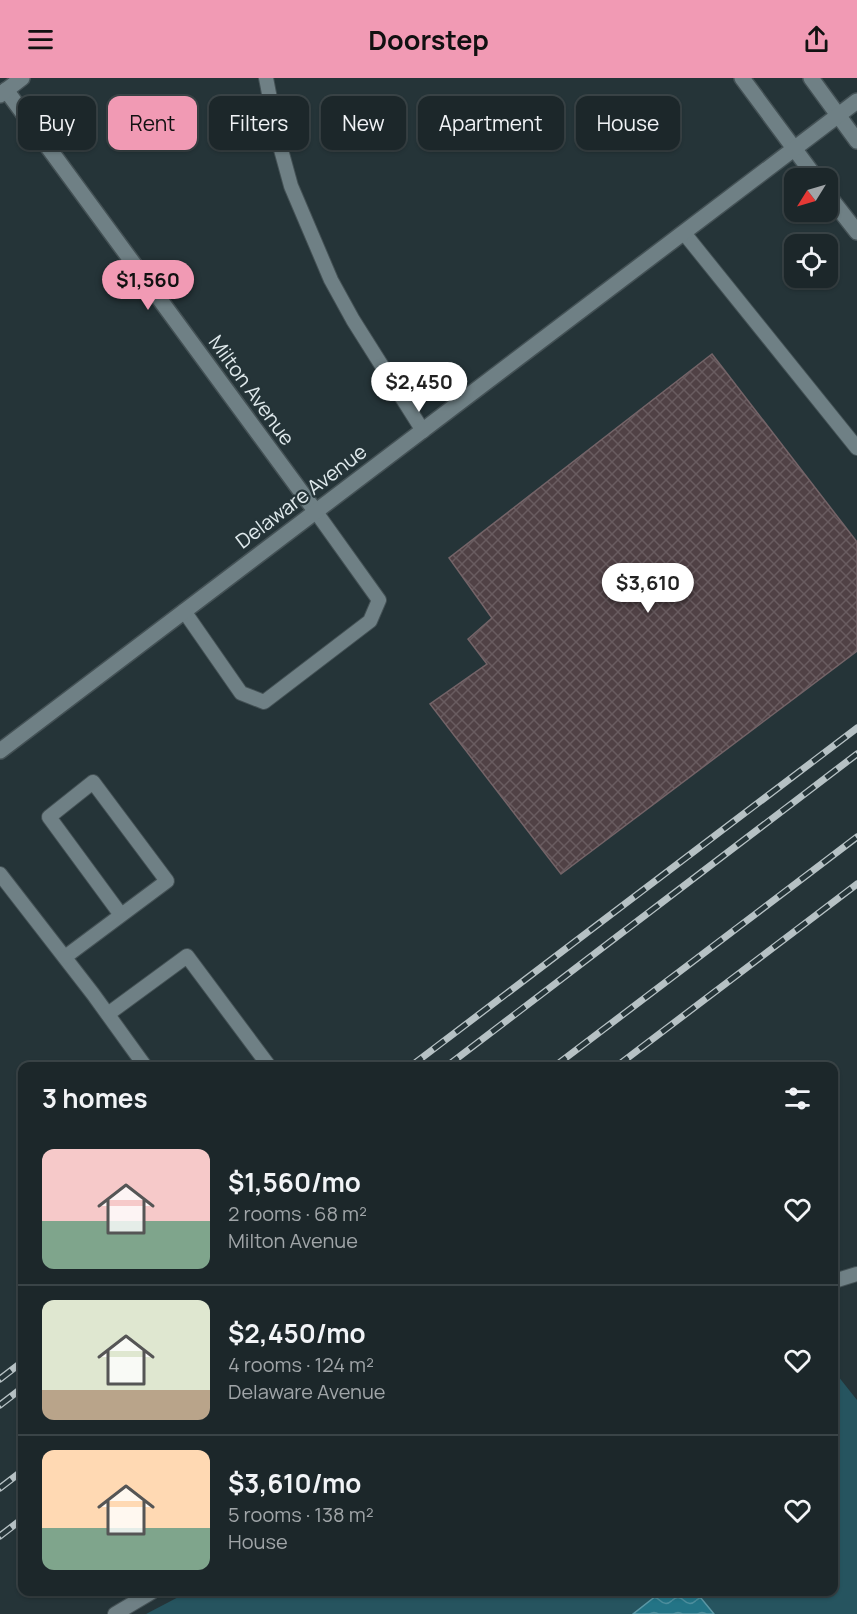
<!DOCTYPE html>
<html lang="en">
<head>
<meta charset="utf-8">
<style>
  body { margin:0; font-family:Manrope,sans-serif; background:#252f32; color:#f1f3f6; height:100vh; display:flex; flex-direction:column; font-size:22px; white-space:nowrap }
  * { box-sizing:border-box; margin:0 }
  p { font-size:20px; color:#a0a5a8 }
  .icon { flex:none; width:33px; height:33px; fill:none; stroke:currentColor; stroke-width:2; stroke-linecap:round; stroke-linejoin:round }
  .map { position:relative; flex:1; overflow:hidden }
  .panel { position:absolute; left:18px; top:984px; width:820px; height:534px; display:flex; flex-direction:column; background:#1c272a; border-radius:12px; box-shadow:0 2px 4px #0004,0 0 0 2px #3a4447 }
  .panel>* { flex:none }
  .top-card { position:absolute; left:18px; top:18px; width:822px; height:54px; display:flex; gap:12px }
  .needle { width:39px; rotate:233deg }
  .tools { position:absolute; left:784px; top:90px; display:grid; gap:12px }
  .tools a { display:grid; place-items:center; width:54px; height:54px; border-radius:12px; background:#1c272a; box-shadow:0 2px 4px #0004,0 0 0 2px #3a4447; font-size:30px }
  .price { position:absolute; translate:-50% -51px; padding:0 14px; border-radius:21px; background:#fff; color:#222; font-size:20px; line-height:39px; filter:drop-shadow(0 2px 3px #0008) }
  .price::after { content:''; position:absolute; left:50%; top:36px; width:18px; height:14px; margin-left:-9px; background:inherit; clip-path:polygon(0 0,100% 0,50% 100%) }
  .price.selected { background:#f19ab4; color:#111 }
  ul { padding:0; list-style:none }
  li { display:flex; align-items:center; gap:18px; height:150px; padding:0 24px }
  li+li { border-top:2px solid #3a4447 }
  li span { display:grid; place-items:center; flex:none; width:168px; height:120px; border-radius:12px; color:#555 }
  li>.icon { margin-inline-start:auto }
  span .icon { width:72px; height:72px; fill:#fffc; stroke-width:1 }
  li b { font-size:26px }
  h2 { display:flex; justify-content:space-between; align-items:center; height:72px; padding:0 24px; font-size:26px }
  .chip { padding:0 21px; border-radius:12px; background:#1c272a; box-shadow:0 2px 4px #0004,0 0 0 2px #3a4447; font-size:21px; line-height:54px }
  .chip.selected { background:#f19ab4; color:#111 }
  header { display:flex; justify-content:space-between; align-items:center; height:78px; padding:0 24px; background:#f19ab4; color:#111; font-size:27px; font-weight:700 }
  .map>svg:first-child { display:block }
  .park { fill:#26545f }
  .water { fill:url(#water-waves); stroke:#5b97a5; stroke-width:1.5 }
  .building { fill:url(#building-cross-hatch); stroke:#746468; stroke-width:1.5 }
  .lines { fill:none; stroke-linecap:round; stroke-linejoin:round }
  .lane-casing { stroke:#445155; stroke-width:16 }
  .street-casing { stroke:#445155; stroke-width:18 }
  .secondary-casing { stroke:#445155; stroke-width:18 }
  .lane { stroke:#6f8085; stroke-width:14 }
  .street { stroke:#6f8085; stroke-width:15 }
  .secondary { stroke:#6f8085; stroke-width:15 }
  .rail-casing { stroke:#b6c1c4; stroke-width:7 }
  .rail { stroke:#253438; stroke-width:4.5; stroke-dasharray:14; stroke-linecap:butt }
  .labels { text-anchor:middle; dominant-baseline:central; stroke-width:4.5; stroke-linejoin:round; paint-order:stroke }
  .street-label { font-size:20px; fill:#dfe9ec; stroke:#253438 }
</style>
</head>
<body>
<header><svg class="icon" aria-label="menu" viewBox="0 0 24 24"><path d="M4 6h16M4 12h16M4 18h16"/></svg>Doorstep<svg class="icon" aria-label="share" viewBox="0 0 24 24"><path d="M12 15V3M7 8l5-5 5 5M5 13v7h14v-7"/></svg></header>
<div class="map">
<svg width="857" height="1536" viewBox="0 0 857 1536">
  <defs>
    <pattern id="water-waves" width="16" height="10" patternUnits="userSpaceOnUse" patternTransform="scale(1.5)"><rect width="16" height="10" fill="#237486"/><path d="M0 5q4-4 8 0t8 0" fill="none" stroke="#4d8e9d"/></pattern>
    <pattern id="building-cross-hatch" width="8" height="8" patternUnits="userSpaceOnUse" patternTransform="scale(1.5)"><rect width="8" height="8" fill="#504145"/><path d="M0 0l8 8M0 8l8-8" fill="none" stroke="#695c60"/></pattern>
  </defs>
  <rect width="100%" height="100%" fill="#253438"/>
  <path class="park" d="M834,1293L857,1322V1536H146L188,1514H834Z"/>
  <path class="water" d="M661,1514H696L714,1536H633Z"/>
  <path class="building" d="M712,276L857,464V573L561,796L430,626L487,586L468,561L492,540L449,480Z"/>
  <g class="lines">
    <defs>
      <g id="lane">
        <path d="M266,0L277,57L291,108L331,202L353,242L423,353"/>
        <path d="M684,155L857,370"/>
        <path d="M184,533L241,615L264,624L370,543L379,522L316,434"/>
        <path d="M0,796L93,916L145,988"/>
        <path d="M65,879L167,803L93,704L49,739L121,837"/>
        <path d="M108,936L187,878L269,988"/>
        <path d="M834,1203L857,1196"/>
        <path d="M115,1536L152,1514"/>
      </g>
      <g id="street">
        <path d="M6,12L316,434"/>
        <path d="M0,17L22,0"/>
      </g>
      <g id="secondary">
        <path d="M742,0L816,100"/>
        <path d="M811,0L857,63"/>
        <path d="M828,117L857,154"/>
        <path d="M0,673L857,23"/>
      </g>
    </defs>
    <use href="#lane" class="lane-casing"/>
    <use href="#street" class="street-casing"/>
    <use href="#secondary" class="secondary-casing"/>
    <use href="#lane" class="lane"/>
    <use href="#street" class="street"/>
    <use href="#secondary" class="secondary"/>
    <defs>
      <g id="rail">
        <path d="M411,988L857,650"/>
        <path d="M447,988L857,676"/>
        <path d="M555,988L857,759"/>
        <path d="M617,988L857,806"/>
        <path d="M0,1301L22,1284"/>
        <path d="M0,1327L22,1310"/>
        <path d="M0,1410L22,1393"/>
        <path d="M0,1458L22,1441"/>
      </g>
    </defs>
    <use href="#rail" class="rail-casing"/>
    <use href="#rail" class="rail"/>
  </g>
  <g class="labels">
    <g class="street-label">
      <text transform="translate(252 312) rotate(54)">Milton Avenue</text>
      <text transform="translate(301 418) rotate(-37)">Delaware Avenue</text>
    </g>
  </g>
</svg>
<div class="tools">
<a><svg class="needle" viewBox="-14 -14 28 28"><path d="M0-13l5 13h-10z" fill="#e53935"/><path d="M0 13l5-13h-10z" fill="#a0a5a8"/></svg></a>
<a><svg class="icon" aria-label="locate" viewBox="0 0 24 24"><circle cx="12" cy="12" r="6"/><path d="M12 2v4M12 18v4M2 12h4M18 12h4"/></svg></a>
</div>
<b class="price selected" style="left:148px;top:233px">$1,560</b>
<b class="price" style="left:419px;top:335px">$2,450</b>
<b class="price" style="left:648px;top:536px">$3,610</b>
<div class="top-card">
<a class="chip">Buy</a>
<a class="chip selected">Rent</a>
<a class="chip">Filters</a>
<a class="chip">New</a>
<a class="chip">Apartment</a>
<a class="chip">House</a>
</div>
<section class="panel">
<h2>3 homes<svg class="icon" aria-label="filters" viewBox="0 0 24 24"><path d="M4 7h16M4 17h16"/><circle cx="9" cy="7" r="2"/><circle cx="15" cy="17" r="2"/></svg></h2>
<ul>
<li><span style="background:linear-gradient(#f6c9c9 60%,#7fa58c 0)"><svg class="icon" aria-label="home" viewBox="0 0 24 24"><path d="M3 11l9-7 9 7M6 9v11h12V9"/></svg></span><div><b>$1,560/mo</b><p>2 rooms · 68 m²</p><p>Milton Avenue</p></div><svg class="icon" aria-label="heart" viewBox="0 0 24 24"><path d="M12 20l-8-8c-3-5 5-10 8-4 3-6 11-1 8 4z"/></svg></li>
<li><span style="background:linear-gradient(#dfe7d0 75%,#b9a48a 0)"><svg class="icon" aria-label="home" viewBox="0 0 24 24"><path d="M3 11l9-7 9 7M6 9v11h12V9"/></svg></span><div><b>$2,450/mo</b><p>4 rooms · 124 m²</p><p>Delaware Avenue</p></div><svg class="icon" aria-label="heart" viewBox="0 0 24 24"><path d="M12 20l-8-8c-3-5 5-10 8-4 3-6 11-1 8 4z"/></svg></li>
<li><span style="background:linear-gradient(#ffd9b3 65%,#7fa58c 0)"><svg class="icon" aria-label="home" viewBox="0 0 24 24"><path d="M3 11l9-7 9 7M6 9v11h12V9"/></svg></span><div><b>$3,610/mo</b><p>5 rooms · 138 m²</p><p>House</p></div><svg class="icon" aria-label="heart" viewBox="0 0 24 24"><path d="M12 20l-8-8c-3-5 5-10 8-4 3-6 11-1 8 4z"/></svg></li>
</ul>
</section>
</div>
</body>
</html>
